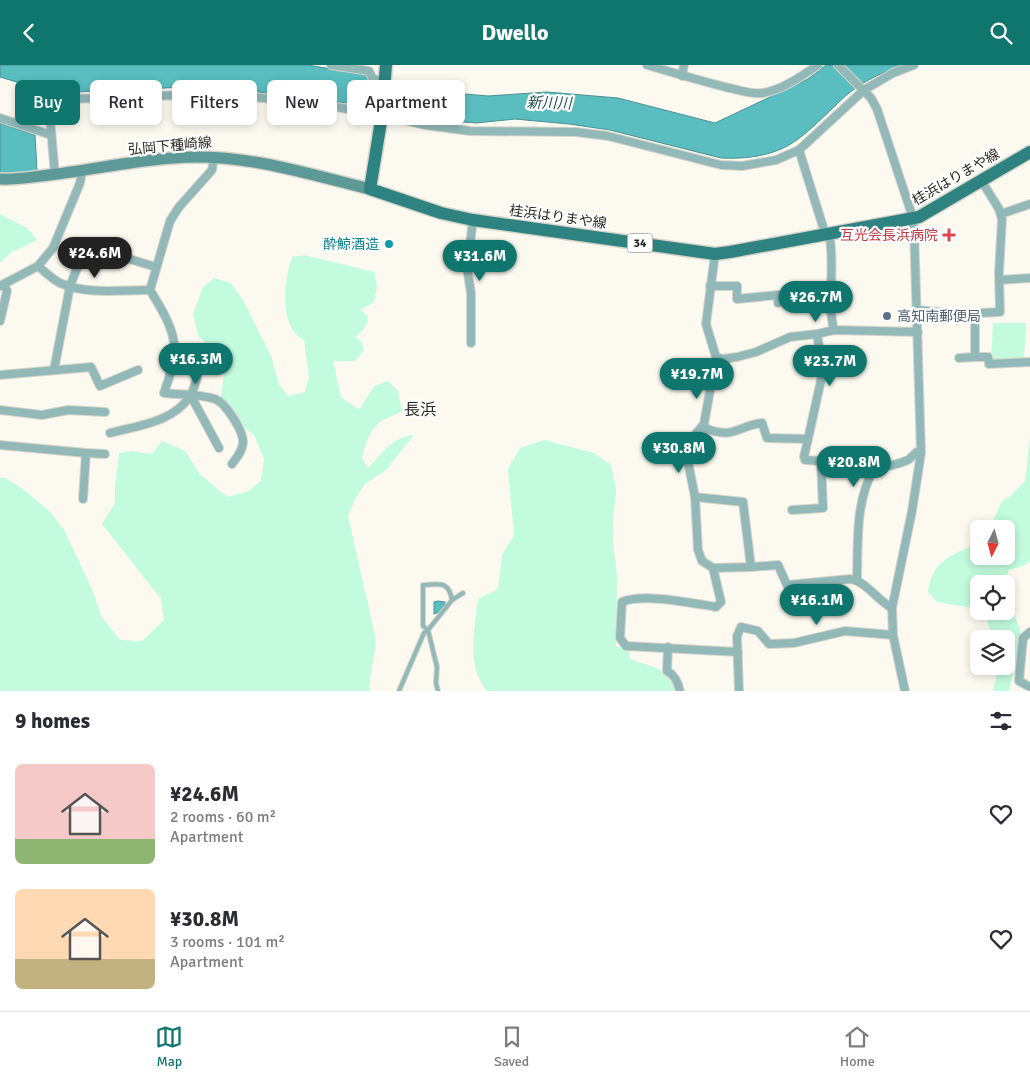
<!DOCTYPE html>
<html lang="en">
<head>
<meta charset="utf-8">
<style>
  body { margin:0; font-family:Signika,"Noto Sans JP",sans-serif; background:#f2f2f3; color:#2b2b33; height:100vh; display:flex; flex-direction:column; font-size:19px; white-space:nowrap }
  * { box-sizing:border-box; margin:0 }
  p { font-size:16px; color:#7c7c81 }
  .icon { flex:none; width:28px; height:28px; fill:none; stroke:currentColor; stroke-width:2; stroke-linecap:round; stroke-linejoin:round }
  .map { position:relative; height:626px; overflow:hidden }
  .side { display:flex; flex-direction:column; background:#fff; flex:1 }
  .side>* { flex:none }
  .hud { position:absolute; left:15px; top:15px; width:500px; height:45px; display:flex; gap:10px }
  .needle { width:32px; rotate:186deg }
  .tools { position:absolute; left:970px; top:455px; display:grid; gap:10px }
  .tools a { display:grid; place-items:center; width:45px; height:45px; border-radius:8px; background:#fff; box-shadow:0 2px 8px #0003; font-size:25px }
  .price { position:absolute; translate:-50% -42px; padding:0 11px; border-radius:18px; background:#0f766e; color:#fff; font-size:16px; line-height:32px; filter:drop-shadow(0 1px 2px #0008) }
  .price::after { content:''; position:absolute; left:50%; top:30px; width:15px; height:11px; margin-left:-8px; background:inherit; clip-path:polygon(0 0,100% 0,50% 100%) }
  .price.current { background:#222; color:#fff }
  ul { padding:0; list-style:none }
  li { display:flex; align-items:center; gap:15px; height:125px; padding:0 15px }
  li span { display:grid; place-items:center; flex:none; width:140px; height:100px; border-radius:8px; color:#555 }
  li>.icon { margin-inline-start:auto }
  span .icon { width:60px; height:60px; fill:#fffc; stroke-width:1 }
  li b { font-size:21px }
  h2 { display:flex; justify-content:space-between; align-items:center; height:60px; padding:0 15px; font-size:21px }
  .chip { padding:0 18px; border-radius:8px; background:#fff; box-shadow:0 2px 8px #0003; font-size:18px; line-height:45px }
  .chip.current { background:#0f766e; color:#fff }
  header { display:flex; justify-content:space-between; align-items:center; height:65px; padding:0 15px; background:#0f766e; color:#fff; font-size:22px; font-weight:700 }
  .tab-bar { display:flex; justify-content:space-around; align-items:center; height:70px; border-top:1px solid #e1e1e2; background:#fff; font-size:14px; color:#7c7c81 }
  .tab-bar a { display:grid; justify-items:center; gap:2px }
  .tab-bar .current { color:#0f766e }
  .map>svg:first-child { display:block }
  .green { fill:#c2fbde }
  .water { fill:#5abec1; stroke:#4b9192 }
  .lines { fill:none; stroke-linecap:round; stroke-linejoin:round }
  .service-casing { stroke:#d6d4cb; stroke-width:6 }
  .minor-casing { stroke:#d6d4cb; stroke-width:10 }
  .secondary-casing { stroke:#d6d4cb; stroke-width:14 }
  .primary-casing { stroke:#d6d4cb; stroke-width:15 }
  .service { stroke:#92b9b8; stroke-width:4 }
  .minor { stroke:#92b9b8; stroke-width:8 }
  .secondary { stroke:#5c9997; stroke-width:11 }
  .primary { stroke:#2e8280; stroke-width:12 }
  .health-dot { fill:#e0444e; stroke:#fff; stroke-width:2 }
  .culture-dot { fill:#0f9aa8; stroke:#fff; stroke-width:2 }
  .service-dot { fill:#5c6f8a; stroke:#fff; stroke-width:2 }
  .labels { text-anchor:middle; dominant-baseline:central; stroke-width:4.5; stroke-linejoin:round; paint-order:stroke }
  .shield { fill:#fff; stroke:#696866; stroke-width:1 }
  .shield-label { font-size:12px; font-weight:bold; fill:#292825 }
  .street-label { font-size:14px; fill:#292825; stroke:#fff }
  .health-label { font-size:14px; fill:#be3a42; stroke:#fff; text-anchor:end }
  .culture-label { font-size:14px; fill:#0d838f; stroke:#fff; text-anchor:end }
  .service-label { font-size:14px; fill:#4e5e75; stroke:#fff; text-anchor:start }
  .water-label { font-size:15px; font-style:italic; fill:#255253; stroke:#fff }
  .quarter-label { font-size:16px; fill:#292825; stroke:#fff }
</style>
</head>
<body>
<header><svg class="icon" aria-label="back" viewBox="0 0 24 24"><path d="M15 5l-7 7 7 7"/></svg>Dwello<svg class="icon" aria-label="search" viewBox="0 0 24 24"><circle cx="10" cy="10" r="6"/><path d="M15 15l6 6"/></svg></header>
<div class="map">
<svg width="1030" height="626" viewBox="0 0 1030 626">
  <rect width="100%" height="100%" fill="#fcfaf0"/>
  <g class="green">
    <path d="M0,149L27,163L37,175L10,188L0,198Z"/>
    <path d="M305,190L374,207L377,221L374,237L360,245L368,251C367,262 363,266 355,272L361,276L364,285L355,296H333L341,332L359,345L374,321L388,316L398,326L402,346C395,351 386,352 380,357C369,366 365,380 362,393L368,403C382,389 392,372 414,370L386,405L365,419L355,434L348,451L375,571V584L369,621L371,626H0V413H5L23,424L50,447L64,465L91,522L102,552L120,575L142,576L164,555L161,534L102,459L115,438V421L119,388L132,386L152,389L162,376L185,386L200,409L227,432L249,426L261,415L264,394L254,370L235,355L221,332L224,308L217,288L198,271L193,249L203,222L214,213L231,218L244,237L271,291L279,319L288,331L305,327L309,312L304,275C278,262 284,215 292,192Z"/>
    <path d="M993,258H1026L1024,294L991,295Z"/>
    <path d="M1030,371V496L1023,501L1009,505L1003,519H979V546H1006V528L1021,567L1019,584L1009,626H993L996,614L997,601H1006V574H992L986,552L972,543L937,537L928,527C933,495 949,492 975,479L979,475V491H1006V464H990L1001,437L1011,430L1025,416Z"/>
    <path d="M544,375L594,388L611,400L616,424L613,457V478L617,511L616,581L629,584L630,594L662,605L676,623V626H486C483,620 479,614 477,608C470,588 475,555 478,534L498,524L502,490L514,470L508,404L520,383Z"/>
  </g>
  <g class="water">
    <path d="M0,0H308L367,10L373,21L488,31L547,27L618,33L715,58L808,14L826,0H903C885,6 864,16 849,28C829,45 805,74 781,84C763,92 741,94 721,93L610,65L569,59L515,54L476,58L440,55L388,43L210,21L53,28L0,12Z"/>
    <path d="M0,58L35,70L37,106L12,109H0Z"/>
    <path d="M438,536L445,537V539L439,547L434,549V537Z"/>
  </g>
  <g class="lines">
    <defs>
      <g id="service">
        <path d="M399,626L424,568L428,565L423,561V520C440,519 449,516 452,535"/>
        <path d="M438,626L436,618L437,602L428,565L452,535L463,528"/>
      </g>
      <g id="minor">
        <path d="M331,0L369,6L373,14L385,16"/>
        <path d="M647,0C674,8 701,16 729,23C740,25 752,30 763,28C782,25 802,11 818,0"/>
        <path d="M838,0L871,33L877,44L911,147L914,163L921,388L912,446L892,543L893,570L905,626"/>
        <path d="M682,11L684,0"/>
        <path d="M0,53L51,70"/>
        <path d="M799,85L824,165L829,168C836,201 826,234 834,265"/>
        <path d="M214,91L212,105L179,142L170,156L150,225C159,240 172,260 174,278C176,295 169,313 164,328C180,330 199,329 215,334C226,338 244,367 243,378C242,387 237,392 232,399"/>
        <path d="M55,110L49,42L56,34L113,33L221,28L336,42L382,50L425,60L470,66L576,67L608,71L721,100L742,101L776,95L799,85L864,25L893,8L914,0"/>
        <path d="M1001,149L1030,139"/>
        <path d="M715,189L706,259L716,292L704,359L685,382L695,432L698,485L702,496L713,503L721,537L716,542C691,538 644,528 622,537L620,573L626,581L738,587"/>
        <path d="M38,201C45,207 52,214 60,218C87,230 121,225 150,225"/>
        <path d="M1000,215L1030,213"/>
        <path d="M0,221L38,201L53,183L80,118L82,106"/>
        <path d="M710,221H737V234L778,230V238"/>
        <path d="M917,245L959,249L1000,247L999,208L1002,154L999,144L981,115"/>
        <path d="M975,248V292H988L989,299L1030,297"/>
        <path d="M0,256L7,226L4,220"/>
        <path d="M471,278V228L467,203L473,155"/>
        <path d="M716,292L723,294L737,292L756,287L790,272L817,269L834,265L918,267"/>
        <path d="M959,293L975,292"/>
        <path d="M54,305L70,221L86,181L156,202"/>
        <path d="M0,310L91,302L100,321L138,305"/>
        <path d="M191,331L219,383"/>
        <path d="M0,345L42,350L68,345L105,347"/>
        <path d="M704,359L705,363C734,375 737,361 762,358L767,373L808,374L804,392L805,395L821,396"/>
        <path d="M110,368C137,361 174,357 190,331C198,318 199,299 200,285"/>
        <path d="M808,374L823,306L817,269"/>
        <path d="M0,380L86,388L83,434"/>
        <path d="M86,388L105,389"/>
        <path d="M695,432L743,437L751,502L713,503"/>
        <path d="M792,445L823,443L821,396L861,392L872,396L875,402"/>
        <path d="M751,502L778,500L787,520L850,514C866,516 877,535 892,543"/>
        <path d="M857,515C858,477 855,435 875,402C884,403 899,399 908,395C911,393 914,389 917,387L921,388"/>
        <path d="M1030,567L1023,573L1019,616L1030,622"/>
        <path d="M668,582L667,606C675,610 678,617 680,626"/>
        <path d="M739,626L737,571L741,562L758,566L769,579L794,578L845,566L893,570"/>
      </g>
      <path id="secondary" d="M0,114C16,115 33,112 49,110C90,105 131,96 173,93C241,87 304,108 370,124"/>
      <path id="primary" d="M386,0L382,50L370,124L441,148L473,155L715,189L730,187L919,152L1030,87"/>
    </defs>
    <use href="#service" class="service-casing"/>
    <use href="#minor" class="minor-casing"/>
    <use href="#secondary" class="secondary-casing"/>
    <use href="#primary" class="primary-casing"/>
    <use href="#service" class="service"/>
    <use href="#minor" class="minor"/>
    <use href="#secondary" class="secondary"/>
    <use href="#primary" class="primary"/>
  </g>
  <path class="health-dot" d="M946.5 162.5h5v5h5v5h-5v5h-5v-5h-5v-5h5z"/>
  <circle class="culture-dot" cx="389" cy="179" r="5"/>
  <circle class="service-dot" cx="887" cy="251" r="5"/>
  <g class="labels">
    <rect class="shield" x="627.5" y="168.5" width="25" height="19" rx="4"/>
    <g class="shield-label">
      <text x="640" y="178">34</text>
    </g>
    <g class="street-label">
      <text transform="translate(170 81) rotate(-5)">弘岡下種崎線</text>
      <text transform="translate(956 112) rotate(-30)">桂浜はりまや線</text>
      <text transform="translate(558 152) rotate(8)">桂浜はりまや線</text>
    </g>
    <g class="health-label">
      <text x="938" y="170">互光会長浜病院</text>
    </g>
    <g class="culture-label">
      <text x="379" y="179">酔鯨酒造</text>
    </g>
    <g class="service-label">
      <text x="897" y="251">高知南郵便局</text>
    </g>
    <g class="water-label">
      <text transform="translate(549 38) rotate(1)">新川川</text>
    </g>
    <g class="quarter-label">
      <text x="420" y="345">長浜</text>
    </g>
  </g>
</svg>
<div class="tools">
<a><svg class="needle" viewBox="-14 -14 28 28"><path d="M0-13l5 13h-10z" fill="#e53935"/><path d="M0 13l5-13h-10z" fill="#7c7c81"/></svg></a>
<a><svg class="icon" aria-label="locate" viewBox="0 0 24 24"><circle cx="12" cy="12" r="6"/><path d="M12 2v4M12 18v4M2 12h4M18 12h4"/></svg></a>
<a><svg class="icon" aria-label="layers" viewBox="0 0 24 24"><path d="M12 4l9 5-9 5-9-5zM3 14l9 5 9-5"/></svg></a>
</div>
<b class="price current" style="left:95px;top:214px">¥24.6M</b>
<b class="price" style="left:480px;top:217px">¥31.6M</b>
<b class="price" style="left:816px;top:258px">¥26.7M</b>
<b class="price" style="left:196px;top:320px">¥16.3M</b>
<b class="price" style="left:830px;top:322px">¥23.7M</b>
<b class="price" style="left:697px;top:335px">¥19.7M</b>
<b class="price" style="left:679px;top:409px">¥30.8M</b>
<b class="price" style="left:854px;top:423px">¥20.8M</b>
<b class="price" style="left:817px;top:561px">¥16.1M</b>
<div class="hud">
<a class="chip current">Buy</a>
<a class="chip">Rent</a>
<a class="chip">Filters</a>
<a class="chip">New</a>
<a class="chip">Apartment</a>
</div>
</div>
<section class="side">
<h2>9 homes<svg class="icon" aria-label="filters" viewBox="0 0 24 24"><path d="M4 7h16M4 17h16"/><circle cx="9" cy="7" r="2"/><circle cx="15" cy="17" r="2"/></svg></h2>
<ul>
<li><span style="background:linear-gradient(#f6c9c9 75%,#8fb573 0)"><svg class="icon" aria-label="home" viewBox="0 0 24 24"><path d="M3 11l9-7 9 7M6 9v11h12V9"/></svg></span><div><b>¥24.6M</b><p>2 rooms · 60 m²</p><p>Apartment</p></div><svg class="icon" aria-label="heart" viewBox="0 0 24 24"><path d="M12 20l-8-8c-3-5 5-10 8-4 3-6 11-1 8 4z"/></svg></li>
<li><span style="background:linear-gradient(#ffd9b3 70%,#c2b280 0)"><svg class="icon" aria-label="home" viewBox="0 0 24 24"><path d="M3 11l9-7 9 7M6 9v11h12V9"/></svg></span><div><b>¥30.8M</b><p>3 rooms · 101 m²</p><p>Apartment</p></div><svg class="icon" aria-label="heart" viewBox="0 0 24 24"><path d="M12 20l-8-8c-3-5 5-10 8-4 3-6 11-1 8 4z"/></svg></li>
</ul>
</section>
<nav class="tab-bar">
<a class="current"><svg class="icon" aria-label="map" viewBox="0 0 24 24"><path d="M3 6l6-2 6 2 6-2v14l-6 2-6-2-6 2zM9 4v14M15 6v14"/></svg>Map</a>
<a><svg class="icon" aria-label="saved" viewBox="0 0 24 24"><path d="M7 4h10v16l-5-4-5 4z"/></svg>Saved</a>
<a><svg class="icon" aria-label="home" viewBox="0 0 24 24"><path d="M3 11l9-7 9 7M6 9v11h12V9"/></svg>Home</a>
</nav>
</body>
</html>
